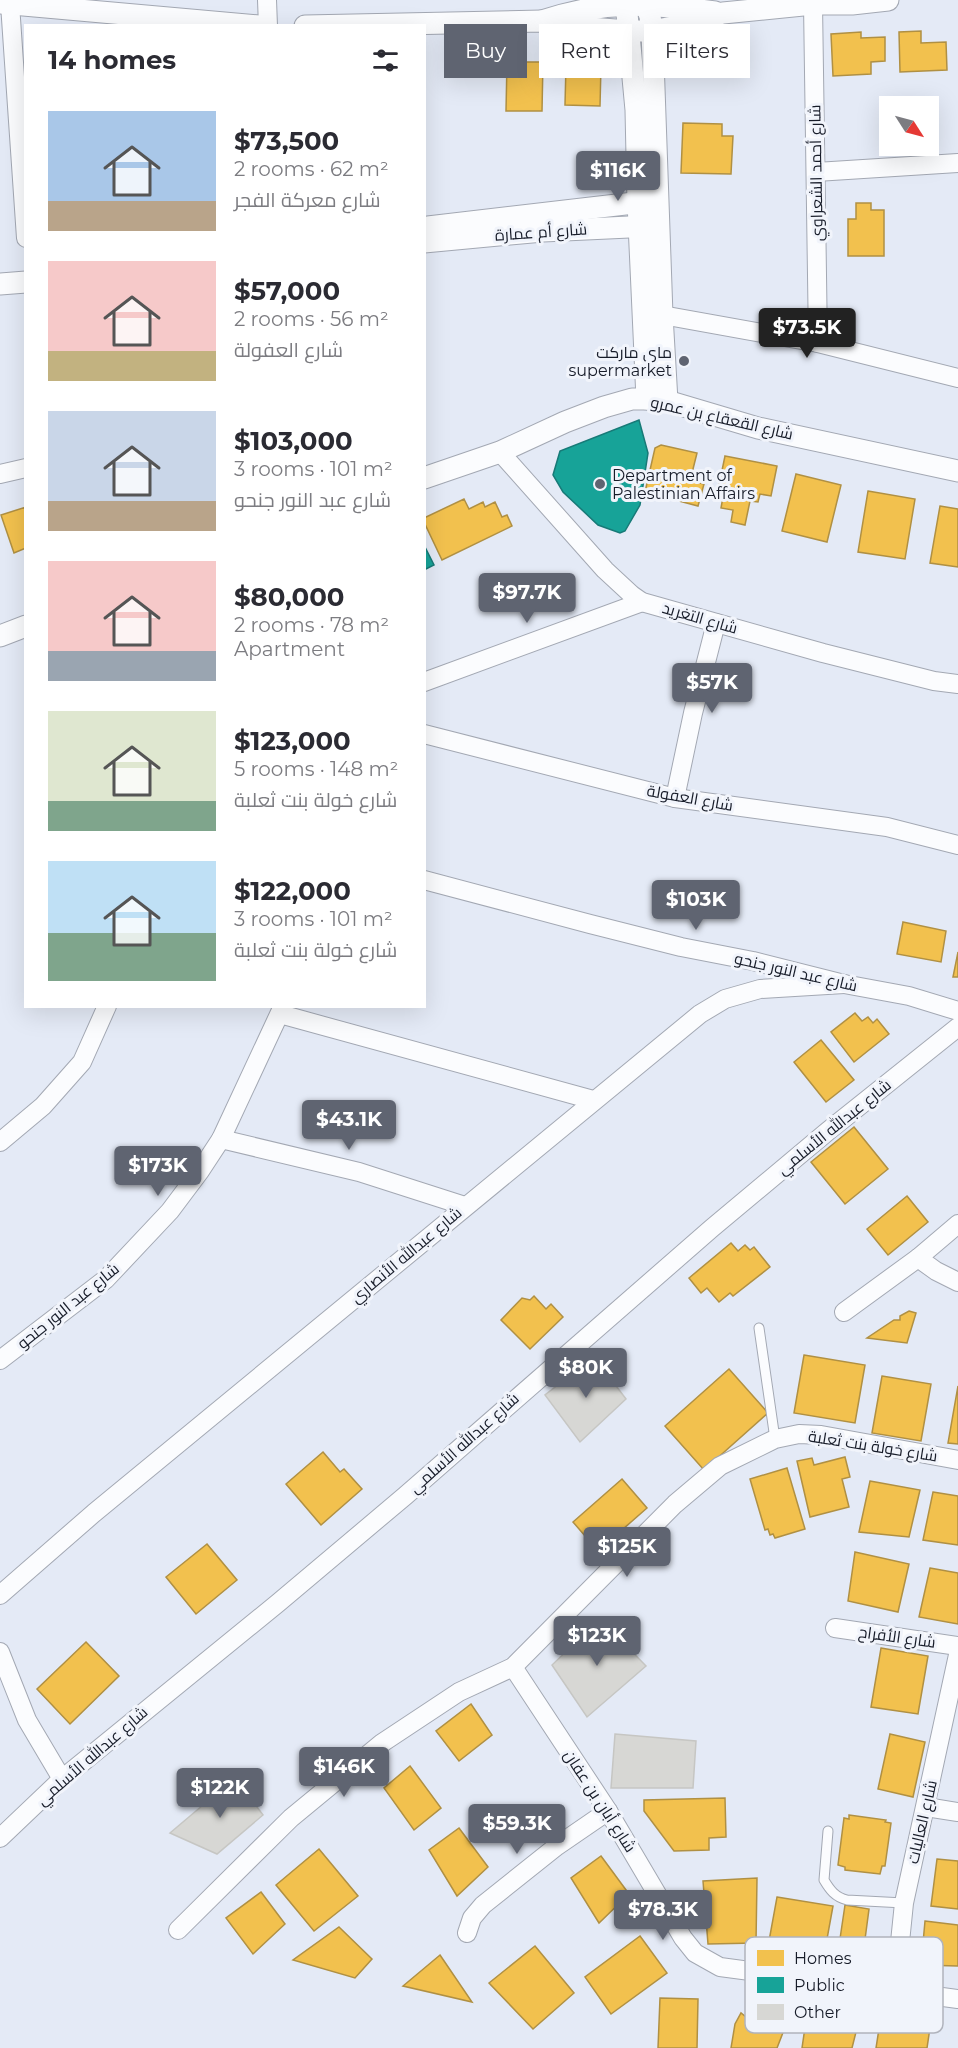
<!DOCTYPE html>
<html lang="en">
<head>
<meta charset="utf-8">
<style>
  body { margin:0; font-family:Montserrat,Cairo,sans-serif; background:#f2f2f3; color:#2b2b33; height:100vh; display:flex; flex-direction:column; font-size:22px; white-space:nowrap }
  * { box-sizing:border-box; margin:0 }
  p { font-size:20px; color:#7c7c81 }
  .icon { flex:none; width:33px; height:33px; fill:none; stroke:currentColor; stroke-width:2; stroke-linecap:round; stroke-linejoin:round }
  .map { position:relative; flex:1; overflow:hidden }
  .details { position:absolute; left:24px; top:24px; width:402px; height:984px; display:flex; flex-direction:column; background:#fff; border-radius:0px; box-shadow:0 6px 24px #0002 }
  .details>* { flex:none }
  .top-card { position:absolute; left:444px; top:24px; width:423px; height:54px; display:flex; gap:12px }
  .needle { width:39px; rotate:126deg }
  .controls { position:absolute; left:879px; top:96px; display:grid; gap:12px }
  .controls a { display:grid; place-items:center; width:60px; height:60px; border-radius:0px; background:#fff; box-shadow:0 6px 24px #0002; font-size:30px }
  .price { position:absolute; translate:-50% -51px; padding:0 14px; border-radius:6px; background:#5f6471; color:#fff; font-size:20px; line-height:39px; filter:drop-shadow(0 2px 3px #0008) }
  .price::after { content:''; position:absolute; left:50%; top:36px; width:18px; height:14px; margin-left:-9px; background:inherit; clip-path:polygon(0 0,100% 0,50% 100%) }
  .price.selected { background:#222; color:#fff }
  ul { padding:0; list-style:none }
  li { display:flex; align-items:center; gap:18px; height:150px; padding:0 24px }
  li span { display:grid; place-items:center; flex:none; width:168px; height:120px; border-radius:0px; color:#555 }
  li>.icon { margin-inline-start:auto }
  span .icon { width:72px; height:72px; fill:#fffc; stroke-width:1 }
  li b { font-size:26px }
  h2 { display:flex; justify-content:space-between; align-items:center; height:72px; padding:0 24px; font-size:26px }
  .chip { padding:0 21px; border-radius:0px; background:#fff; box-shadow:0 6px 24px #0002; font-size:21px; line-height:54px }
  .chip.selected { background:#5f6471; color:#fff }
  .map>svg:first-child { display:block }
  .homes { fill:#f2c14e; stroke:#b09043; stroke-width:1.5 }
  .public { fill:#17a398; stroke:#177a77; stroke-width:1.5 }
  .building { fill:#d7d7d4; stroke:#c6c6c3; stroke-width:1.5 }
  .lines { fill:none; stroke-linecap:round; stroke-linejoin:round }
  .service-casing { stroke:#a3a8b3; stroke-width:11 }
  .minor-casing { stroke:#a3a8b3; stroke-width:20 }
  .tertiary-casing { stroke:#a3a8b3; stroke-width:23 }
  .service { stroke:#fbfcfe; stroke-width:9 }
  .minor { stroke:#fbfcfe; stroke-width:18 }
  .tertiary { stroke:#fbfcfe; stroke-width:21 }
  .poi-dot { fill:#5f6471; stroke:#f1f4fb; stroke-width:2 }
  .labels { text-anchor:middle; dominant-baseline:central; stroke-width:6; stroke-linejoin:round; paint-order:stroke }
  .street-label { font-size:16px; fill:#171c29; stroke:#f1f4fb }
  .poi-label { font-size:16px; fill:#171c29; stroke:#f1f4fb; text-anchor:end }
  .key { fill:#f1f4fb; stroke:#b0b3bc; stroke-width:1.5 }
  .key-label { font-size:16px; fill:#171c29 }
</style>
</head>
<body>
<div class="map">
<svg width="958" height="2048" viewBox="0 0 958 2048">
  <rect width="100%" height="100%" fill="#e4eaf6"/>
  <g class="homes">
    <path d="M921,31V43L946,42L947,70L900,72L899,32Z"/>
    <path d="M861,32V38L885,37V61L871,62V74L833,76L831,34Z"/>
    <path d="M507,62H543L542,111H506Z"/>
    <path d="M566,65L601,66L600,106L565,105Z"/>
    <path d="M683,123L722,124V136H733L731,174L681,173Z"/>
    <path d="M856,203H871V210H884V256H848V219H856Z"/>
    <path d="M661,445L697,453L690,481L704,484L698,506L645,492L655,448Z"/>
    <path d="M725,456L777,466L771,496L760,494L758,502L750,501L745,525L731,522L733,510L721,508L725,486L719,485Z"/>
    <path d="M796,474L841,485L827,542L782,531Z"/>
    <path d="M868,491L915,499L905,559L858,552Z"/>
    <path d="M464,499L469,509L483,502L485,507L495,502L502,517L507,515L512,526L442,560L424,522V518Z"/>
    <path d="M940,506L958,509V567L930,563Z"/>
    <path d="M26,507V548L14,553L1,515Z"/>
    <path d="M903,922L946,931L941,962L897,954Z"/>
    <path d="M958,952V977H953Z"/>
    <path d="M855,1013L862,1021L868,1017L873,1023L877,1019L889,1034L854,1062L831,1032Z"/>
    <path d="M821,1040L854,1080L826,1102L794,1062Z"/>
    <path d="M854,1127L888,1169L845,1204L811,1162Z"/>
    <path d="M907,1196L928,1222L888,1255L867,1229Z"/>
    <path d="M731,1243L738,1251L745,1245L750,1250L754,1247L770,1267L733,1296L730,1293L719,1302L707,1288L701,1293L689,1278Z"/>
    <path d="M534,1296L546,1309L551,1304L563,1317L530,1349L501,1320L522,1298L530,1300Z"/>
    <path d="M909,1311L916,1313L907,1343L867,1338L894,1320H900V1316Z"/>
    <path d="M804,1355L865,1365L855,1423L794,1413Z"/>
    <path d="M729,1369L768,1413L704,1470L665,1426Z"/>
    <path d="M882,1376L931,1384L921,1441L872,1433Z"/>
    <path d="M958,1386V1444L948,1443Z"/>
    <path d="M323,1452L340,1472L344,1469L362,1489L321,1525L286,1484Z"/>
    <path d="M845,1457L850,1477L842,1479L849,1507L810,1517L797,1461L812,1458L814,1465Z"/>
    <path d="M787,1468L805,1529L775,1538L773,1534L770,1535L768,1529L765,1530L750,1479Z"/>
    <path d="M622,1479L647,1508L598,1551L573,1522Z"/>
    <path d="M870,1481L920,1490L909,1537L859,1532Z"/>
    <path d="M933,1492L958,1496V1545L923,1540Z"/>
    <path d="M207,1544L237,1580L196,1614L166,1577Z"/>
    <path d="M855,1552L909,1564L898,1612L848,1601Z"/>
    <path d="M930,1568L958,1573V1624L919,1617Z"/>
    <path d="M86,1642L119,1676L70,1724L37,1689Z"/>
    <path d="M881,1648L928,1656L918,1714L871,1707Z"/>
    <path d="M471,1704L492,1735L459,1761L436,1731Z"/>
    <path d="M890,1734L925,1742L913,1797L878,1789Z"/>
    <path d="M410,1766L441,1808L414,1830L384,1788Z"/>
    <path d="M725,1798L726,1837L709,1838V1850L674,1851L644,1811V1800Z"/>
    <path d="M849,1815L886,1820L885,1822L891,1823L885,1866H882L880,1874L845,1870V1867L838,1865L844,1818L849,1819Z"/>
    <path d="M459,1828L488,1867L457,1896L429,1850Z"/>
    <path d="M319,1849L358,1896L314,1931L276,1885Z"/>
    <path d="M601,1856L629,1894L599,1923L571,1878Z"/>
    <path d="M937,1859L958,1861V1909L931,1906Z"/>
    <path d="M757,1878L756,1943L708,1944L703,1881Z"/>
    <path d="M261,1892L285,1924L253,1954L226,1918Z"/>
    <path d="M777,1897L833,1906L825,1950L769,1941Z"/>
    <path d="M845,1905L869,1909L862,1962L837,1959Z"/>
    <path d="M925,1921L958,1925V1966L921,1965Z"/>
    <path d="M339,1927L372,1959L355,1978L293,1960Z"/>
    <path d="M640,1936L667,1973L611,2014L585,1977Z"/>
    <path d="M535,1946L574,1993L533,2029L489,1983Z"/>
    <path d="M440,1955L472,2002L403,1986Z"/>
    <path d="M660,1998L698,1999L697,2048H658Z"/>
    <path d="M808,2007L861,2012L852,2048H802Z"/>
    <path d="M759,2011L784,2030L777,2048H731L735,2024L741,2013L751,2021Z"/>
    <path d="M881,2016L931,2021L927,2048H876Z"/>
  </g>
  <g class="public">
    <path d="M639,420L648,453L640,505L625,531L620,533L598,525L563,492L553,475L560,451Z"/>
    <path d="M424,545L434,565L424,570Z"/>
  </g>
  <g class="building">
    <path d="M594,1357L626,1399L580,1442L545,1395Z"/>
    <path d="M600,1619L646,1666L587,1717L552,1665Z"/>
    <path d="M615,1734L696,1741L693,1788H611Z"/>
    <path d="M235,1778L263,1815L217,1854L170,1833Z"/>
  </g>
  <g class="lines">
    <defs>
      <g id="service">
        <path d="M759,1328L775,1439"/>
        <path d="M828,1831L824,1880C830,1890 835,1897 847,1900L904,1903"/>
      </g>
      <g id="minor">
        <path d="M267,0L268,26"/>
        <path d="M10,4L26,238"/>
        <path d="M813,4L818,343"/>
        <path d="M816,172L958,163"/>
        <path d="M662,315L818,343L958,378"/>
        <path d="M500,452L605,570L632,595L642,602L823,653L934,681L958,684"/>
        <path d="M0,474L26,468"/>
        <path d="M424,682L642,602"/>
        <path d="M424,734L675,798L887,827L958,845"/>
        <path d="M675,798L693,713L716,623"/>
        <path d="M424,880L590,924L681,947L753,961L844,984L909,996L958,1011"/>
        <path d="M280,1014L593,1100"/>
        <path d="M221,1139L359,1172L465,1206"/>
        <path d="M0,1142L43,1106L82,1062L107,1006"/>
        <path d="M918,1258L936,1271L958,1282"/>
        <path d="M844,1312L918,1258L958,1224"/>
        <path d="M0,1360L106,1279L170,1211L200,1171L221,1139L283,1006"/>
        <path d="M0,1595L94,1513L700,1014L725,999L760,989L844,984"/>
        <path d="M835,1628L958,1646"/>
        <path d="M0,1652L27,1720L62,1779"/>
        <path d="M513,1667L608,1811L683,1938L695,1953L720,1967L958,1999"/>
        <path d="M926,1807L958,1812"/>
        <path d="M0,1838L62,1779L278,1603L405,1496L712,1228L828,1131L958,1027"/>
        <path d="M178,1930L291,1818L382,1743L459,1692L513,1667L675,1504L720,1466L775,1439L799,1434L821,1435L958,1460"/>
        <path d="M467,1933L472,1918L483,1905L557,1846L608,1811"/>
        <path d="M895,1991L904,1903L958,1655"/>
      </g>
      <g id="tertiary">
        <path d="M0,3L259,26"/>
        <path d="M626,3L636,110L638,202L647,399"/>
        <path d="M645,3L650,16L652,31L662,315L667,401"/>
        <path d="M542,21C605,0 650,3 715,12"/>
        <path d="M305,26L542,21L562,26L629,31H652L683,25L723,13L813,4H852L888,0"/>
        <path d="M428,227L651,201"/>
        <path d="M424,242L543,231L651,226"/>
        <path d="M0,284L26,282"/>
        <path d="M424,478L500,452L565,422L604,407L632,399H647L667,401L758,428L958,471"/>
        <path d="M0,636L26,626"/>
      </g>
    </defs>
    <use href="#service" class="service-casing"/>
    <use href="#minor" class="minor-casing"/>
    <use href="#tertiary" class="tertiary-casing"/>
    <use href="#service" class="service"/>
    <use href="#minor" class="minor"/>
    <use href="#tertiary" class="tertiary"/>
  </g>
  <g class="poi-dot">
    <circle cx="684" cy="361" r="6"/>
    <circle cx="600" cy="484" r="6"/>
  </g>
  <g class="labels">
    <g class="street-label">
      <text transform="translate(816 173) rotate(-91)">شارع أحمد الشعراوي</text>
      <text transform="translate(541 232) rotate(-4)">شارع أم عمارة</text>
      <text transform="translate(722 418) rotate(13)">شارع القعقاع بن عمرو</text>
      <text transform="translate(700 618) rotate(16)">شارع التغريد</text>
      <text transform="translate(690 798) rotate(10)">شارع العفولة</text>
      <text transform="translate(796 972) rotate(13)">شارع عبد النور جنحو</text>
      <text transform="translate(834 1127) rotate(-39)">شارع عبدالله الأسلمي</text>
      <text transform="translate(406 1255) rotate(-40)">شارع عبدالله الأنصاري</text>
      <text transform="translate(68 1306) rotate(-39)">شارع عبد النور جنحو</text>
      <text transform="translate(464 1443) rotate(-42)">شارع عبدالله الأسلمي</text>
      <text transform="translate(873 1446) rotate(9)">شارع خولة بنت ثعلبة</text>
      <text transform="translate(897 1637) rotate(8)">شارع الأفراح</text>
      <text transform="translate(92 1756) rotate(-41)">شارع عبدالله الأسلمي</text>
      <text transform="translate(600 1801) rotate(57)">شارع أبان بن عفان</text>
      <text transform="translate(922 1822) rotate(-77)">شارع العاليات</text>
    </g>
    <g class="poi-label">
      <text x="672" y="352">ماي ماركت<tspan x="672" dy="18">supermarket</tspan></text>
      <text x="612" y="475" text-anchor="start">Department of<tspan x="612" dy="18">Palestinian Affairs</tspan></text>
    </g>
  </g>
  <rect x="745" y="1937" width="198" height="96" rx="9" class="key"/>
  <rect x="757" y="1950" width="27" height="16" fill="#f2c14e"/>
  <rect x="757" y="1977" width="27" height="16" fill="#17a398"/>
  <rect x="757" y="2004" width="27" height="16" fill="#d7d7d4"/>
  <g class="key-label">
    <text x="794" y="1964">Homes</text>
    <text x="794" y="1991">Public</text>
    <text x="794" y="2018">Other</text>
  </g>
</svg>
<div class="controls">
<a><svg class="needle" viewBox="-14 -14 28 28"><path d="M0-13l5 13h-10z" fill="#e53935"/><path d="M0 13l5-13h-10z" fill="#7c7c81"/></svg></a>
</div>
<b class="price" style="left:618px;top:202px">$116K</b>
<b class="price selected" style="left:807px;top:359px">$73.5K</b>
<b class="price" style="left:527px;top:624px">$97.7K</b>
<b class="price" style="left:712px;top:714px">$57K</b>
<b class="price" style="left:696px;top:931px">$103K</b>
<b class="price" style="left:349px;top:1151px">$43.1K</b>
<b class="price" style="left:158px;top:1197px">$173K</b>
<b class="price" style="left:586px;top:1399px">$80K</b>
<b class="price" style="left:627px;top:1578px">$125K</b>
<b class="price" style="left:597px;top:1667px">$123K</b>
<b class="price" style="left:344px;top:1798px">$146K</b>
<b class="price" style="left:220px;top:1819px">$122K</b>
<b class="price" style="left:517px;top:1855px">$59.3K</b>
<b class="price" style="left:663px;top:1941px">$78.3K</b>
<div class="top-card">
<a class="chip selected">Buy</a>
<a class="chip">Rent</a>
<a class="chip">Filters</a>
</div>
<section class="details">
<h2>14 homes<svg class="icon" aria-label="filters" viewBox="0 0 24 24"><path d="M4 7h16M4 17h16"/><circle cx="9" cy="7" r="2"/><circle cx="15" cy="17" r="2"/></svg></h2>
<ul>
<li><span style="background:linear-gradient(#a9c7e8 75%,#b9a48a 0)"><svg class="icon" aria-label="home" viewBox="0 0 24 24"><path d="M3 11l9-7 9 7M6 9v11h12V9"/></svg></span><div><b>$73,500</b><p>2 rooms · 62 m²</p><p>شارع معركة الفجر</p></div></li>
<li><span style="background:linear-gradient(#f6c9c9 75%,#c2b280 0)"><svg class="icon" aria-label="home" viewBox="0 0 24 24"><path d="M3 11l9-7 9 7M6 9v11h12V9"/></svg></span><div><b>$57,000</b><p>2 rooms · 56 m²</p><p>شارع العفولة</p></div></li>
<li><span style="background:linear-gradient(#c9d6e8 75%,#b9a48a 0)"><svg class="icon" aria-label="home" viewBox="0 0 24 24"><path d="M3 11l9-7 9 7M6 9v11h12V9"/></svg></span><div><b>$103,000</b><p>3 rooms · 101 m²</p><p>شارع عبد النور جنحو</p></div></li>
<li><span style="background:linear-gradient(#f6c9c9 75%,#9aa5b1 0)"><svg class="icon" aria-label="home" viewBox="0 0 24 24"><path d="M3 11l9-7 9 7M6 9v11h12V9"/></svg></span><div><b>$80,000</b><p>2 rooms · 78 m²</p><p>Apartment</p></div></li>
<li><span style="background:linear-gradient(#dfe7d0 75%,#7fa58c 0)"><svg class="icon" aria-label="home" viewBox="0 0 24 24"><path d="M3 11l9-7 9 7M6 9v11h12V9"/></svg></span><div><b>$123,000</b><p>5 rooms · 148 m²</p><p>شارع خولة بنت ثعلبة</p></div></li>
<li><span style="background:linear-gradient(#bfe0f5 60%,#7fa58c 0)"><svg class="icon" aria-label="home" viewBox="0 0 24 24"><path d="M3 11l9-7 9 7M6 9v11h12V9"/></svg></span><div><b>$122,000</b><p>3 rooms · 101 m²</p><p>شارع خولة بنت ثعلبة</p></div></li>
</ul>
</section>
</div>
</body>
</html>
